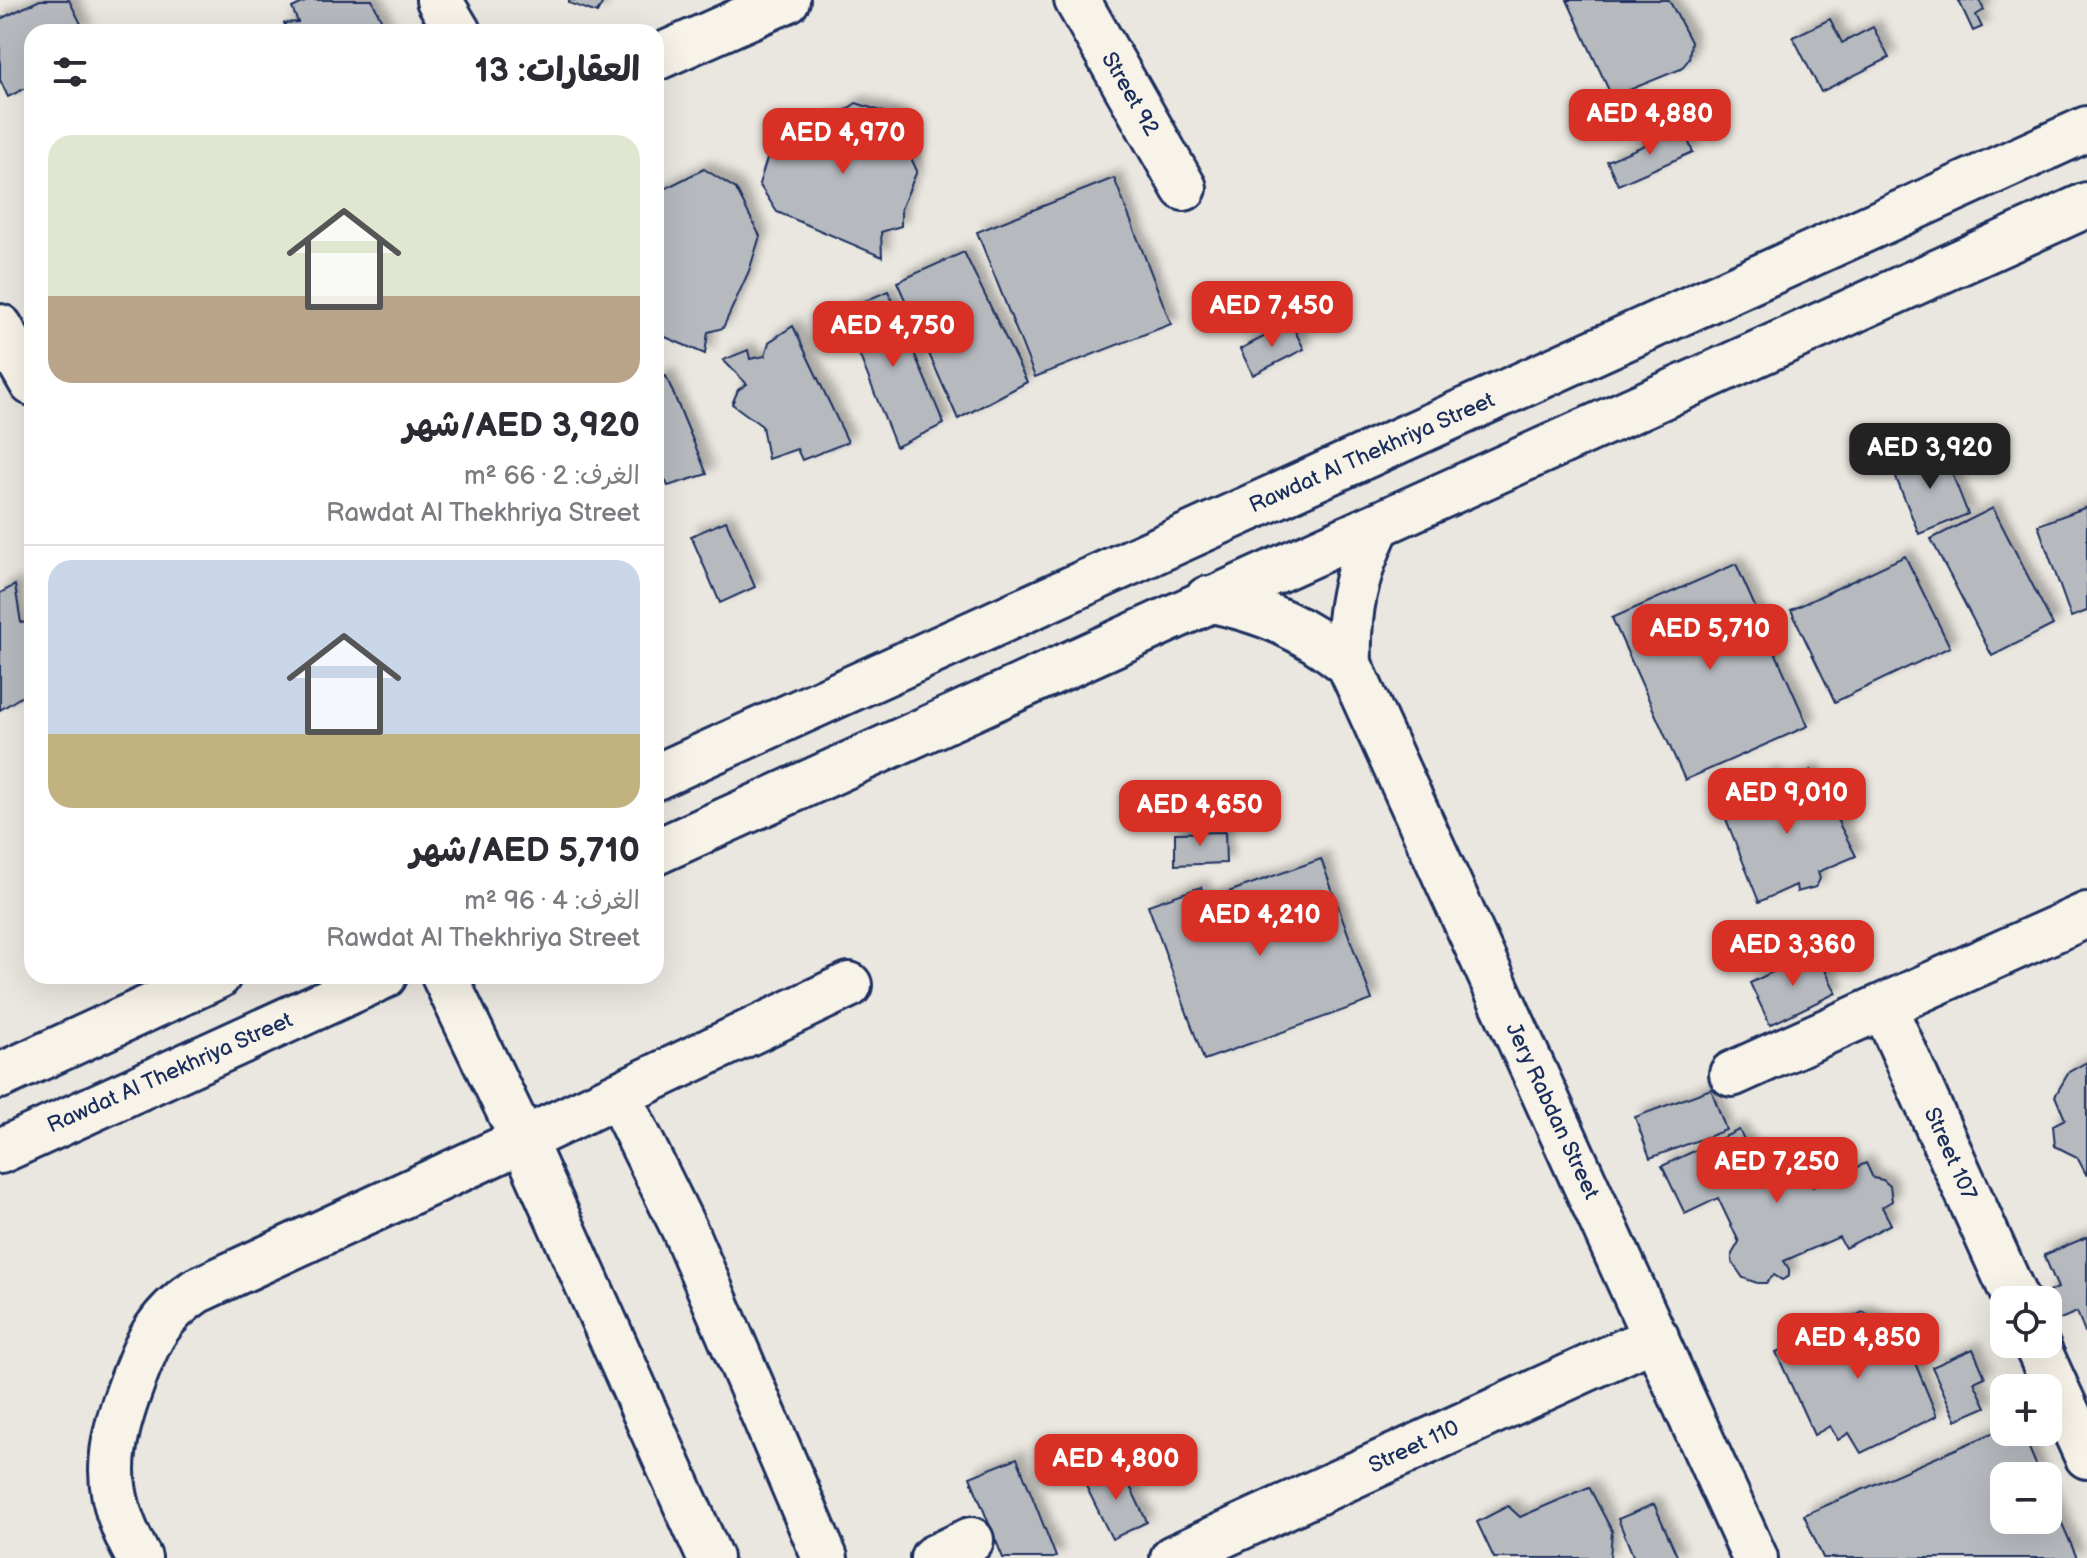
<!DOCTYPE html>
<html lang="ar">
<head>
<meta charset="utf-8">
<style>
  body { margin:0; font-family:"Balsamiq Sans","Playpen Sans Arabic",sans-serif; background:#f7f7f7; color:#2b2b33; direction:rtl; height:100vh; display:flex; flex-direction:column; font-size:30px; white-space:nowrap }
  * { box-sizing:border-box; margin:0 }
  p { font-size:26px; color:#7c7c81 }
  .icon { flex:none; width:44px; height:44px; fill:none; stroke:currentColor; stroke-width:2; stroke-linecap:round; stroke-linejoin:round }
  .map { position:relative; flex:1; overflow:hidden; direction:ltr }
  .details { position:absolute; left:24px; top:24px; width:640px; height:960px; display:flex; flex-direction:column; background:#fff; border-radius:24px; box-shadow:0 8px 32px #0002; direction:rtl }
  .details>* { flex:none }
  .fabs { position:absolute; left:1990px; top:1286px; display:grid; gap:16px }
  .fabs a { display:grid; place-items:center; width:72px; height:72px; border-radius:16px; background:#fff; box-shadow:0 8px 32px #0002; font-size:40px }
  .price { position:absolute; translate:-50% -68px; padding:0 18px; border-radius:16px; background:#d93025; color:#fff; font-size:26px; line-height:52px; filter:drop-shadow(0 2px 4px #0008) }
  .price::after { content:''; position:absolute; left:50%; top:48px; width:24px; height:18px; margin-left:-12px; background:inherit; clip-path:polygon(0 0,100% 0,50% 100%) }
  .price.current { background:#222; color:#fff }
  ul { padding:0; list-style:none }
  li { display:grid; align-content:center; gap:16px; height:424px; padding:0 24px }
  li+li { border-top:2px solid #e1e1e2 }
  li span { display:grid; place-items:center; height:248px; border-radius:24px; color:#555 }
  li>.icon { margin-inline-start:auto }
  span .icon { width:144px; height:144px; fill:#fffc; stroke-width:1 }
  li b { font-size:34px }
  h2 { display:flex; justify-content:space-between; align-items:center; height:96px; padding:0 24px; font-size:34px }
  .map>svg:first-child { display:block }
  .building { fill:#b6babf; stroke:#1b2f5e; stroke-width:2; filter:url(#shadow) }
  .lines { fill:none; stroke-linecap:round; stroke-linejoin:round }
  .minor-casing { stroke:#1b2f5e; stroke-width:50 }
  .minor { stroke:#f7f3e8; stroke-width:44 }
  .labels { text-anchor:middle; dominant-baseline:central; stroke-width:8; stroke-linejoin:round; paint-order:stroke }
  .street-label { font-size:22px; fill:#1b2f5e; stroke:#f7f3e8 }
</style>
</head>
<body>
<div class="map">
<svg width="2087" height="1558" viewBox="0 0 2087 1558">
  <defs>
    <filter id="shadow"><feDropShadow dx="7" dy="-7" stdDeviation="4" flood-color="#0004"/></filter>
  </defs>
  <rect width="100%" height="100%" fill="#eae7e0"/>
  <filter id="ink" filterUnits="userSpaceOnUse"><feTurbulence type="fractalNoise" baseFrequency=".0125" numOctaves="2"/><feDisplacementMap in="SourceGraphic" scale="16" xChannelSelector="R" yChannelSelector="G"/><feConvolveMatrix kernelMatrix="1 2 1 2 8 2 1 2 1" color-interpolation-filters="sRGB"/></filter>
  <g filter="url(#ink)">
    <g class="building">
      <path d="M40,0H69L85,32H32V85L8,97L0,80V19Z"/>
      <path d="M309,0H372L387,32H288L284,23L298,22L292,8Z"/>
      <path d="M569,0H604L597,13L569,3Z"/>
      <path d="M1567,0H1669L1691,42L1689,59L1681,69L1612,97Z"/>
      <path d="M1962,0H1979L1984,10L1976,15L1982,27L1973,31L1959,1Z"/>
      <path d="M1830,19L1842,43L1873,27L1889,58L1821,92L1793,37Z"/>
      <path d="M856,103L902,118V138L917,171L901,209V226L881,232L882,257L777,212L759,184L773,140L839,115Z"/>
      <path d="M1683,129L1693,152L1618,185L1607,161Z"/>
      <path d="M704,169L736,189L760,236L749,271L723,328L708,332L705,354L656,333V193Z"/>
      <path d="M1114,178L1171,324L1035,377L977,232Z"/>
      <path d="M964,252L1027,382L958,419L897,282Z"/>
      <path d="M888,291L944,424L896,447L842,311Z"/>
      <path d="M1291,323L1304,349L1253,375L1240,349Z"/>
      <path d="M793,326L848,442L802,460L797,449L768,459L762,426L732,404L738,390L747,384L723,360L748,350L750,359L765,356L769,342Z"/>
      <path d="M666,376L707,474L668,486L656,460V380Z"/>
      <path d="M1942,448L1968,514L1919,534L1892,468Z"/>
      <path d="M2087,507V611L2071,617L2038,525Z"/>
      <path d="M1993,508L2053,625L1992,656L1931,539Z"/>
      <path d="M726,521L755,587L720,603L691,536Z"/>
      <path d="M1905,556L1950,647L1835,702L1791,610Z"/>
      <path d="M1736,564L1808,726L1685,780L1612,618Z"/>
      <path d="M15,585L21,623L32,621V690L0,710V593Z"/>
      <path d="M1811,770L1856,856L1818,872L1820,879L1816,887L1797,892L1796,885L1759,902L1722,809L1758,791L1765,777L1772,776L1781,789Z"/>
      <path d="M1225,832L1226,863L1175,865V833Z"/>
      <path d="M1321,859L1372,1000L1204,1060L1148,905L1201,887L1206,900Z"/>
      <path d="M1816,951L1836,993L1770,1025L1750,983Z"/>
      <path d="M2087,1062V1176L2077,1157L2055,1146L2053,1125L2065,1119L2055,1096L2069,1072Z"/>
      <path d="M1711,1089L1726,1130L1650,1158L1635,1117Z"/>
      <path d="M1739,1130L1757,1163H1777L1800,1170L1813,1187L1866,1163L1873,1178L1883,1180L1890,1186L1892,1201L1882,1207L1891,1224L1845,1248L1839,1237L1784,1261L1789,1269V1276L1782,1280L1774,1275L1766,1283H1757L1743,1278L1732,1262V1254L1739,1242L1718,1198L1685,1214L1662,1166Z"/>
      <path d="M2087,1237V1332H2085L2077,1312L2058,1320L2046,1293L2058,1288L2044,1255Z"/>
      <path d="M1863,1312L1901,1329L1937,1416L1861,1453L1849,1433L1838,1440L1830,1426L1814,1435L1776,1352Z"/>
      <path d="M1973,1349L1985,1377L1974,1382L1986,1407L1956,1420L1932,1367Z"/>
      <path d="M2004,1428V1432H2022L2041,1476H2004V1520H2048V1491L2077,1558H1823L1804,1515Z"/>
      <path d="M1017,1458L1056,1557L1053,1558H1003L970,1477Z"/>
      <path d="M1120,1465L1147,1522L1112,1539L1084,1482Z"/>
      <path d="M1589,1487L1612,1531L1610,1558H1494L1477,1522L1508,1506L1520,1517Z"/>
      <path d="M1654,1504L1678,1558H1634L1618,1519Z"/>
    </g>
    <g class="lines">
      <defs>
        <g id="minor">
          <path d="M439,0L458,32"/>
          <path d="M1077,0L1184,188"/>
          <path d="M656,58L787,0"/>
          <path d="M0,327L32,383"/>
          <path d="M1377,527C1355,575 1347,612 1349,664L1755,1558"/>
          <path d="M1207,599C1266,611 1302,627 1349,664"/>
          <path d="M656,777L2087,129"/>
          <path d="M656,852C1132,634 1610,421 2087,205"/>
          <path d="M444,976L523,1140L710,1558"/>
          <path d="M1884,1007L2016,1300"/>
          <path d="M1732,1074L2087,915"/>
          <path d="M0,1076L218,976"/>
          <path d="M618,1095L685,1231L825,1558"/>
          <path d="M0,1151L384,976"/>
          <path d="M2036,1344L2087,1456"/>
          <path d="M139,1558C101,1491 107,1450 133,1380C148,1339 159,1316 196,1291L523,1140L849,985"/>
          <path d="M933,1558L971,1540"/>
          <path d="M1173,1558L1656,1337"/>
        </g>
      </defs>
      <use href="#minor" class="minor-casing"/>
      <use href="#minor" class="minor"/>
    </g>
  </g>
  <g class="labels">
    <g class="street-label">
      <text transform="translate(1130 94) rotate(60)">Street 92</text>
      <text transform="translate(1372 453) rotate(-24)">Rawdat Al Thekhriya Street</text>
      <text transform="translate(170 1073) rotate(-24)">Rawdat Al Thekhriya Street</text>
      <text transform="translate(1552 1111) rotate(65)">Jery Rabdan Street</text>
      <text transform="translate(1950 1154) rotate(66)">Street 107</text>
      <text transform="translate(1414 1447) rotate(-25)">Street 110</text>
    </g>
  </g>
</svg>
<div class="fabs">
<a><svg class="icon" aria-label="locate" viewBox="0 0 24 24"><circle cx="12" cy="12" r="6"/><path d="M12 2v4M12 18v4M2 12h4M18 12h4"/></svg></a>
<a>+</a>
<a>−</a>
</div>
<b class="price" style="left:1650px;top:157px">AED 4,880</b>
<b class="price" style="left:843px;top:176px">AED 4,970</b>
<b class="price" style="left:1272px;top:349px">AED 7,450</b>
<b class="price" style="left:893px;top:369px">AED 4,750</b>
<b class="price current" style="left:1930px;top:491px">AED 3,920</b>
<b class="price" style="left:1710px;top:672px">AED 5,710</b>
<b class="price" style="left:1787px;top:836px">AED 9,010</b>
<b class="price" style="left:1200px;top:848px">AED 4,650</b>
<b class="price" style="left:1260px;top:958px">AED 4,210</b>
<b class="price" style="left:1793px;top:988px">AED 3,360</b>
<b class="price" style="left:1777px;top:1205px">AED 7,250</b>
<b class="price" style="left:1858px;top:1381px">AED 4,850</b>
<b class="price" style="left:1116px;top:1502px">AED 4,800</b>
<section class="details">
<h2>العقارات: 13<svg class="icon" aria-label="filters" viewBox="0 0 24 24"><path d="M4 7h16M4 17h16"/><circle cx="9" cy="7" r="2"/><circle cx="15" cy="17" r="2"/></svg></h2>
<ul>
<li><span style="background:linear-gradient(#dfe7d0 65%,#b9a48a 0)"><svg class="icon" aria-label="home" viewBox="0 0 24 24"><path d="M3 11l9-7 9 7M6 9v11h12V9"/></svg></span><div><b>AED 3,920/شهر</b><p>الغرف: 2 · 66 m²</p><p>Rawdat Al Thekhriya Street</p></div></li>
<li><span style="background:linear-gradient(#c9d6e8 70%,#c2b280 0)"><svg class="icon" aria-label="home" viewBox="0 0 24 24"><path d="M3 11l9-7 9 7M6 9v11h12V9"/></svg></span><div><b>AED 5,710/شهر</b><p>الغرف: 4 · 96 m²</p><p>Rawdat Al Thekhriya Street</p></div></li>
</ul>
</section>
</div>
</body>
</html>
